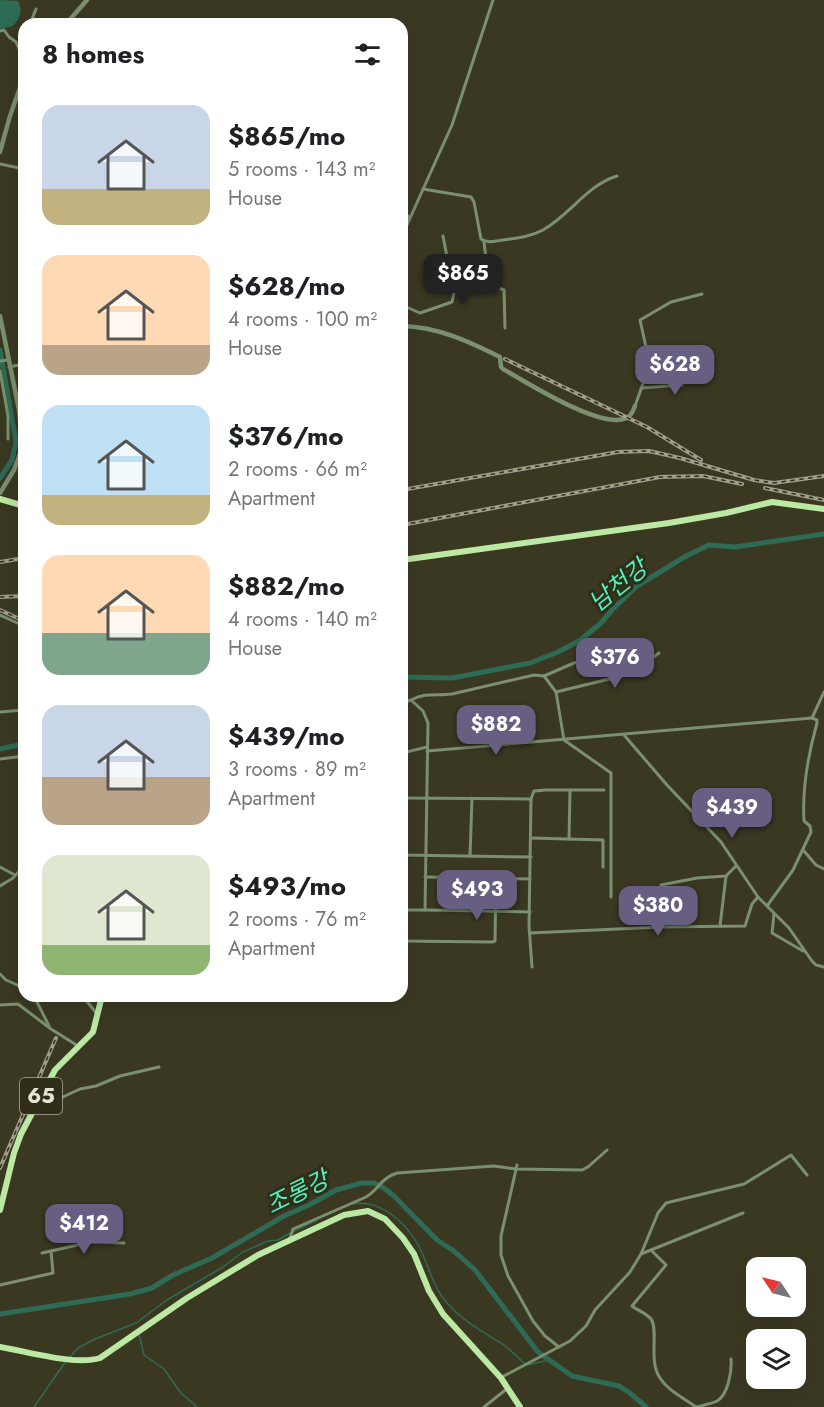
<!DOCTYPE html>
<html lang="en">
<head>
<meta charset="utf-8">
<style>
  body { margin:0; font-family:Jost,"Noto Sans KR",sans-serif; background:#f6f6f6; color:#202124; height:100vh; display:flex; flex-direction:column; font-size:22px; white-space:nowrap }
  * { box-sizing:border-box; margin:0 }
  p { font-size:20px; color:#757577 }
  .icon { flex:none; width:33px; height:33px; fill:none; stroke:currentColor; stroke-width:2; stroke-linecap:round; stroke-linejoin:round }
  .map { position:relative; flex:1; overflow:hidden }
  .panel { position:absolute; left:18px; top:18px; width:390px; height:984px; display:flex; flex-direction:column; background:#fff; border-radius:18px; box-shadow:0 6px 24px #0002 }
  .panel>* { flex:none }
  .needle { width:39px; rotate:305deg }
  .fabs { position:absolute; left:746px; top:1257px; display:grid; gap:12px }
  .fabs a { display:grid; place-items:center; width:60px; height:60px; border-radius:12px; background:#fff; box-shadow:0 6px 24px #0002; font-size:30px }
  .price { position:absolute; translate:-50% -51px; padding:0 14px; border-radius:12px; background:#675e82; color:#fff; font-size:20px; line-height:39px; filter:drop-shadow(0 2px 3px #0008) }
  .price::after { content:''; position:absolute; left:50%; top:36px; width:18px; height:14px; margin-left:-9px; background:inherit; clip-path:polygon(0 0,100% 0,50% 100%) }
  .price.on { background:#222; color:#fff }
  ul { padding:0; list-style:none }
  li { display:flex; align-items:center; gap:18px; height:150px; padding:0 24px }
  li span { display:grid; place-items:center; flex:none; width:168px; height:120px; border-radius:18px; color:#555 }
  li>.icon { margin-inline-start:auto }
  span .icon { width:72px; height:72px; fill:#fffc; stroke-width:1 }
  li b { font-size:26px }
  h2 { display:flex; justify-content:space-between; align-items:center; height:72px; padding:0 24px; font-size:26px }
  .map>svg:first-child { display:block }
  .water { fill:#2d6b56 }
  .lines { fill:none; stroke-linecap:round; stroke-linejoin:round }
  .stream { stroke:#2d6b56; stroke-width:1.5 }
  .river { stroke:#2d6b56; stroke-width:5 }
  .minor { stroke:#7a906f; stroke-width:3 }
  .tertiary { stroke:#7a906f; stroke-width:4.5 }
  .primary { stroke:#bbe9a4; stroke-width:6 }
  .rail-casing { stroke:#9f9d8c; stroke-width:4 }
  .rail { stroke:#302e18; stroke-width:1.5; stroke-dasharray:4.5; stroke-linecap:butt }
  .labels { text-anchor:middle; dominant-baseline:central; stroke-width:6; stroke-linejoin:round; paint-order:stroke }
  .shield { fill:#302e18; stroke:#aeac9c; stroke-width:1.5 }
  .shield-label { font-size:21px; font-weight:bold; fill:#e4e2d5 }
  .water-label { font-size:24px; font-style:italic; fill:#4ff2c1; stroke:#302e18 }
</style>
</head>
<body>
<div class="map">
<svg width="824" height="1407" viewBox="0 0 824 1407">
  <rect width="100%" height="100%" fill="#3b3822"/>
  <path class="water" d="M0,0L18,1C23,11 20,18 13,26L0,29Z"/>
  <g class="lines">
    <g class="stream">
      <path d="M354,1204C379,1199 405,1222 417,1243C429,1263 431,1286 448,1304C463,1321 485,1333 504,1345C511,1350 517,1357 524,1363"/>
      <path d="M294,1231L317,1220"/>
      <path d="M139,1334L144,1355L164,1369L180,1392L197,1407"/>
      <path d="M69,1358L78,1348L95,1339L136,1323L167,1300L223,1267L243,1252L268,1241L278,1240L290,1233"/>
      <path d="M527,1365L549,1360"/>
      <path d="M34,1407L66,1361"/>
    </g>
    <g class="river">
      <path d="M0,350L16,442L12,460L0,478"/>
      <path d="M402,677L452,678L530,663L558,652L579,641L600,624L613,609L637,586L686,556L709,545L735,547L824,534"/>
      <path d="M0,749L24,744"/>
      <path d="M0,1314L130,1294L152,1288L173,1275L212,1258L284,1216L309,1205L336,1190L362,1183H374L384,1188L393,1195L437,1240L454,1251L475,1270L538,1352L572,1376L619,1386L630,1393L646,1407"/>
    </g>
    <g class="minor">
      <path d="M30,24L36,9"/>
      <path d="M0,31L4,30L9,37L16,42L24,60"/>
      <path d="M21,51L24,37"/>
      <path d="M0,164L24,169"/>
      <path d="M423,189L471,197L474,202L481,239C488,244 495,241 503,240C517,238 530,237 543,230C570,215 587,185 617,176"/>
      <path d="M402,211L409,217"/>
      <path d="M402,236L452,125L493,0"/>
      <path d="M484,242L489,284L504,290L505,328"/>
      <path d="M402,305L420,313L452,302L454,293L443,236"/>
      <path d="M0,361L8,360"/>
      <path d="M9,367L24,364"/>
      <path d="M0,371L8,416V439"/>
      <path d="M641,388L682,385L686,373"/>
      <path d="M16,398L24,396"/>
      <path d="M635,406L646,375V347L640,320L671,302L702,294"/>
      <path d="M0,615L24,626"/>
      <path d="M544,676L574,663L619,652"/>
      <path d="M556,692L630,674L659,653"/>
      <path d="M411,700C426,692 436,696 452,694L534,675L544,676L556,692L564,740L611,773V897"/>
      <path d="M402,703L411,700L423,711L428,723L425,910H402"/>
      <path d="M0,712L24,710"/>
      <path d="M812,718L824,692"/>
      <path d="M624,735L667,785L721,842L758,897L789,928L812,961L816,965L824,967"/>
      <path d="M427,751L812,718"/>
      <path d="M402,753L427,747"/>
      <path d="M0,759L24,756"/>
      <path d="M402,798L531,799L529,926L532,967"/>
      <path d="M531,799L534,791L546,790H604"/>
      <path d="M531,838L603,840V867"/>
      <path d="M569,839L570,790"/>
      <path d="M804,851L816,865L824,869"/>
      <path d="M402,855L531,857"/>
      <path d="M470,856L472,798"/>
      <path d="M0,867L15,875"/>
      <path d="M425,877L530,879"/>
      <path d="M0,886L13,878L24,866"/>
      <path d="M767,906L793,870L811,832L810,826L804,821C802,787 808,755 817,723V720L812,718"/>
      <path d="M425,910L530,912"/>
      <path d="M774,914L772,933L803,951"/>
      <path d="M720,926L726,876"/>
      <path d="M661,927V885L697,878L726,876L736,866"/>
      <path d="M530,933L661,927L745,926L752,904L758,897"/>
      <path d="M402,941L492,942L495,941L496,878"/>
      <path d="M0,974L6,980L24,988"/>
      <path d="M34,996L49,1026"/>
      <path d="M0,1005L18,1004L51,1029L78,1046"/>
      <path d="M97,1014L85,999L99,1000"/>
      <path d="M39,1102L50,1103L80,1089L96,1086L120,1076L159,1067"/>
      <path d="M517,1165L501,1236V1255L508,1276L533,1321L545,1336L559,1347"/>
      <path d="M290,1238L293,1229L366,1197C379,1189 381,1178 397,1173L494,1166L516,1169L582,1170L588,1167L607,1150"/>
      <path d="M651,1250L666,1265L632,1306C637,1310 646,1313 651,1319C659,1330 648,1361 660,1378C668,1391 684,1398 696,1407"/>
      <path d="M42,1253L91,1242L124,1243"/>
      <path d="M641,1254L743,1213"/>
      <path d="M0,1285L53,1273L51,1251"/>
      <path d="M502,1377L570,1341L586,1326L595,1310L630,1272L641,1254L658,1213L666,1203L744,1184L791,1155L807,1175"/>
      <path d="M484,1407L508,1388"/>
      <path d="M697,1407C703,1405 711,1404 717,1401C728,1395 732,1371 731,1359"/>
    </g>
    <g class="tertiary">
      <path d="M66,24L87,0"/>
      <path d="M0,152L10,116L24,76"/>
      <path d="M0,316L19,410L23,446L14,470L0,493"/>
      <path d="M402,326C438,327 468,341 500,357L501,367L503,369C528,383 601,430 627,418C632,415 633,411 635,406"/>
    </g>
    <g class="primary">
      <path d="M0,499L24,506"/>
      <path d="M402,560L669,523L726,513L772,502L824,509"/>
      <path d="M0,1210L14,1153L21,1134L55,1070L93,1032L102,996"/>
      <path d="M0,1347C26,1351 76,1366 100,1358L187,1298L258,1255L344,1215L368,1211L385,1219L403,1238L414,1254L429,1291L443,1314L501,1378L520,1407"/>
    </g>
    <defs>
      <g id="rail">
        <path d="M505,359L647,427L701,460"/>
        <path d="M765,488L824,500"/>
        <path d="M402,490L618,452L649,451L680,458L754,480L774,483L824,476"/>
        <path d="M402,525L660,477L703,476L742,484"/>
        <path d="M0,562L24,558"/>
        <path d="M0,597L24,596"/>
        <path d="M0,610L24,621"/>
        <path d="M0,1168L56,1038"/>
      </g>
    </defs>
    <use href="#rail" class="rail-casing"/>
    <use href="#rail" class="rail"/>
  </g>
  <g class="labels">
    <rect class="shield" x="20" y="1078" width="42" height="36" rx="4.5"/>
    <g class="shield-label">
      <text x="41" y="1096">65</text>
    </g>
    <g class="water-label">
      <text transform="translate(618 585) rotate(-39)">남천강</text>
      <text transform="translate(297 1192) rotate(-26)">조롱강</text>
    </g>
  </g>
</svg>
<div class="fabs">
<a><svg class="needle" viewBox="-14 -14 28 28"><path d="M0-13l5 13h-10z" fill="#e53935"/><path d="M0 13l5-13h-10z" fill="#757577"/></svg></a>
<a><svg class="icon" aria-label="layers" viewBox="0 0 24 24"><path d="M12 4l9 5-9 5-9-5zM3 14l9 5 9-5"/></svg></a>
</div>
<b class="price on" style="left:463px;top:305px">$865</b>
<b class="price" style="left:675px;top:396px">$628</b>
<b class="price" style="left:615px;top:689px">$376</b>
<b class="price" style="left:496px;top:756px">$882</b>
<b class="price" style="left:732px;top:839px">$439</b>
<b class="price" style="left:477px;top:921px">$493</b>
<b class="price" style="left:658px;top:937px">$380</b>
<b class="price" style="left:84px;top:1255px">$412</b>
<section class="panel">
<h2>8 homes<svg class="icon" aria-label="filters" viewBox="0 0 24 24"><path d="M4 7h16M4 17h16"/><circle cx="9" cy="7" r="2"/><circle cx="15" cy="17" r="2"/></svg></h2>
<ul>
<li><span style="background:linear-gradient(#c9d6e8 70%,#c2b280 0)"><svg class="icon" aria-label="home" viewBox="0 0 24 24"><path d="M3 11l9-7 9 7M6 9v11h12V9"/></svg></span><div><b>$865/mo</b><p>5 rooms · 143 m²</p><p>House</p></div></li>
<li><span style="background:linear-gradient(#ffd9b3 75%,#b9a48a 0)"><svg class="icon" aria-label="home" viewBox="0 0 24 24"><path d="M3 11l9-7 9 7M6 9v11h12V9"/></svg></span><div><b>$628/mo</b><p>4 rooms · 100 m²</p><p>House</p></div></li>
<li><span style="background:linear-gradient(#bfe0f5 75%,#c2b280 0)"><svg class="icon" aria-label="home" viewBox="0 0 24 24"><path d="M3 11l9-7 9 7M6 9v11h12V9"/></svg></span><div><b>$376/mo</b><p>2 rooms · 66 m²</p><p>Apartment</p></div></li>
<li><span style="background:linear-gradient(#ffd9b3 65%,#7fa58c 0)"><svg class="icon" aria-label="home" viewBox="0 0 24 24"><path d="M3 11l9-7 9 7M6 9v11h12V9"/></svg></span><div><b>$882/mo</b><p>4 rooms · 140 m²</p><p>House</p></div></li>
<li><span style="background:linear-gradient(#c9d6e8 60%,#b9a48a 0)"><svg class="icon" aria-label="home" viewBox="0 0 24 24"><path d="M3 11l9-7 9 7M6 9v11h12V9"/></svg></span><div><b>$439/mo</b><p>3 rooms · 89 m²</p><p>Apartment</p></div></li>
<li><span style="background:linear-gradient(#dfe7d0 75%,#8fb573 0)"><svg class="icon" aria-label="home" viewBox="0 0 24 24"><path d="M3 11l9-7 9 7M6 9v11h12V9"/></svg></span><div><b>$493/mo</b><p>2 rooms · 76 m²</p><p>Apartment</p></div></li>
</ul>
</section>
</div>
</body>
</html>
